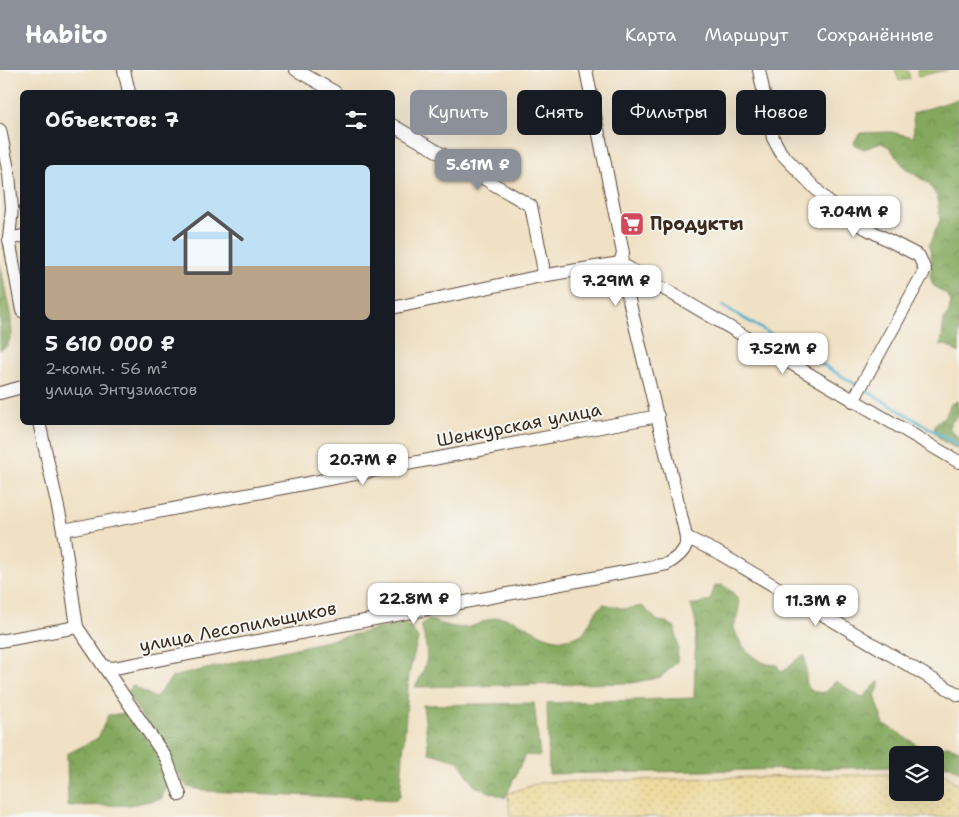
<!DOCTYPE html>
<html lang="ru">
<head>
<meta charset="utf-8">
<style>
  body { margin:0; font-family:"Shantell Sans",sans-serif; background:#242831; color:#f1f3f6; height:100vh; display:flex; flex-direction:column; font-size:19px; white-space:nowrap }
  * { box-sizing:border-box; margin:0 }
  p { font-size:16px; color:#9ea1a6 }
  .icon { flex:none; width:28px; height:28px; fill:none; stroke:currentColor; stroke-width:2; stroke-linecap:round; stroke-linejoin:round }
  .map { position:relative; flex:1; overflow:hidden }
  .drawer { position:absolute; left:20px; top:20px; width:375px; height:335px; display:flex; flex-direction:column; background:#171b24; border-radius:8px; box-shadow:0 5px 20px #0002 }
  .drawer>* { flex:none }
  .top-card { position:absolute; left:410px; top:20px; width:474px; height:45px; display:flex; gap:10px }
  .tools { position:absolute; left:889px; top:676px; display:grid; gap:10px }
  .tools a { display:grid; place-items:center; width:55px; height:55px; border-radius:8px; background:#171b24; box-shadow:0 5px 20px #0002; font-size:25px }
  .price { position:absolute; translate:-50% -42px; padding:0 11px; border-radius:10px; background:#fff; color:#222; font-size:16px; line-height:32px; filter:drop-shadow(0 1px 2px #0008) }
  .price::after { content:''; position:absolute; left:50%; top:30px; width:15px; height:11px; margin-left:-8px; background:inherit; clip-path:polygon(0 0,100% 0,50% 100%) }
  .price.on { background:#8c9099; color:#fff }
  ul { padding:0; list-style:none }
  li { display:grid; align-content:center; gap:10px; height:265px; padding:0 25px }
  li+li { border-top:1px solid #363941 }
  li span { display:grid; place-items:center; height:155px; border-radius:8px; color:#555 }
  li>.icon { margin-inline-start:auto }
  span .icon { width:90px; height:90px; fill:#fffc; stroke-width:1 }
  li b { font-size:21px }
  h2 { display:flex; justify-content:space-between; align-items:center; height:60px; padding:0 25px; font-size:21px }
  .tag { padding:0 18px; border-radius:8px; background:#171b24; box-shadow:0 5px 20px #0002; font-size:18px; line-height:45px }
  .tag.on { background:#8c9099; color:#fff }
  header { display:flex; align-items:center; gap:30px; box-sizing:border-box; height:70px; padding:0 25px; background:#8c9099; color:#fff }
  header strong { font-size:24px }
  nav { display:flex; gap:28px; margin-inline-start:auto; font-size:18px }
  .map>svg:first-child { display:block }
  .grass { fill:url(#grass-tufts); stroke:#707644 }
  .forest { fill:url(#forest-crowns); stroke:#60693e }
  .sand { fill:url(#sand-dots); stroke:#94825e }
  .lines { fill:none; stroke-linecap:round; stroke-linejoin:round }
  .stream { stroke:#4eaecd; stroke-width:3 }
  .minor-casing { stroke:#564537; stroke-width:14 }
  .minor { stroke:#fff; stroke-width:12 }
  .labels { text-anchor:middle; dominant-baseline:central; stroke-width:4; stroke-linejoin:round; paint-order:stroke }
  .poi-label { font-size:18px; font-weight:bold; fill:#3b2a1e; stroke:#f6f6f2; text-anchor:start }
  .street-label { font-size:18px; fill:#3b2a1e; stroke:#f6f6f2 }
</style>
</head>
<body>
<header>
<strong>Habito</strong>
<nav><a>Карта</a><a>Маршрут</a><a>Сохранённые</a></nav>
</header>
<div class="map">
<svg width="959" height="747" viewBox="0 0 959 747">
  <defs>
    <pattern id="grass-tufts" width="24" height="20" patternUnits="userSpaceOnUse" patternTransform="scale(1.25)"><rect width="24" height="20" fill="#a5c269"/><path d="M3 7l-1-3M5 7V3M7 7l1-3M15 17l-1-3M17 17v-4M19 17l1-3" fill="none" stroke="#889e56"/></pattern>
    <pattern id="forest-crowns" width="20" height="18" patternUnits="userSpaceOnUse" patternTransform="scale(1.25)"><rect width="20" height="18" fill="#84a85d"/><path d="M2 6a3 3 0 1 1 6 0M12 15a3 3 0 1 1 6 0" fill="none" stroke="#6d894c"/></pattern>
    <pattern id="sand-dots" width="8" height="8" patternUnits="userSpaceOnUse" patternTransform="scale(1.25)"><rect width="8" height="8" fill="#eeda9e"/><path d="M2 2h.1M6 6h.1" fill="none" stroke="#cdbb88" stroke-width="1.8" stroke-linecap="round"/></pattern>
  </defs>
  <rect width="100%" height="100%" fill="#f6f6f2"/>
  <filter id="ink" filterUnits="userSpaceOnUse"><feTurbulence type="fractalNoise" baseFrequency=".02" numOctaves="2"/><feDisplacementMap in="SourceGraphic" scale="10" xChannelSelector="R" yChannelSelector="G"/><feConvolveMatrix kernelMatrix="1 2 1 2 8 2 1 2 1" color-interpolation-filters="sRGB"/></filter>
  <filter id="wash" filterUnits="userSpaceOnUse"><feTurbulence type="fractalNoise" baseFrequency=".0096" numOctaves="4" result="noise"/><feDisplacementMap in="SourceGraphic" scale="20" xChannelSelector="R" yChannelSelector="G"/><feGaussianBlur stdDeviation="1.12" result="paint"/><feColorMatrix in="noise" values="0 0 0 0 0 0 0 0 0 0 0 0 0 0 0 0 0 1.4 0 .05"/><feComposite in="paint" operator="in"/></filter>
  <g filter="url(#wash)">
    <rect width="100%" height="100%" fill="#f0e1c4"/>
    <g class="grass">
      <path d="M895,0H908L910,9L899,11Z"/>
      <path d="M917,0H948L918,6Z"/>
    </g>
    <g class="forest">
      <path d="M959,29V283L946,275L941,276L944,249L949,243L951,231L947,225L933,215L930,206L932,191L929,175L940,150L937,126L928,113L906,99L889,77L881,73L864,79L855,75L854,72L860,63L891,62L914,67L913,43Z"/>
      <path d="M0,192L11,249L12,264L7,276L0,280Z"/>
      <path d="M957,331L959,344L950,354V359L959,368V380C948,373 933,370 935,354L946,345L951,334Z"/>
      <path d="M722,515C746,529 739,536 734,558C740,577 756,595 777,595L781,602C791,599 794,589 804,585C810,601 797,626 826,622L836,611L862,628L879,611V618L875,625L884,655C899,661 911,673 926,679C938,683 941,670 959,680V702L951,696H935V685H898L897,697L549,704L547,633L694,628L696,553L691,535L710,531L715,516Z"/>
      <path d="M604,534L626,539L642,536L658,551L666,552L675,557L678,578L677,592L661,607L632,613L415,617C431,589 428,584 421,554L428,550C442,553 459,561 473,556C484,552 494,545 506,548C532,554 548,578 578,566C589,561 591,542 604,534Z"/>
      <path d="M403,553L413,560L418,569L409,604L400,726L395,730L208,721L187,717L127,623L132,615L155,628L172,607Z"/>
      <path d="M534,633L540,686L525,685L505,728L475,716L458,691L429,683L423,635Z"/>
      <path d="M127,643L165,694L169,713L161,729L129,735L68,736L67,684L98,668L108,645Z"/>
    </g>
    <path class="sand" d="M935,703H943L959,716V747H510L508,723L543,712L897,704L898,722H935Z"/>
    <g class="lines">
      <g class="stream">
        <path d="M632,217L653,228"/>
        <path d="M723,236L857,315"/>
        <path d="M867,321L959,376"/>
      </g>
    </g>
  </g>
  <g filter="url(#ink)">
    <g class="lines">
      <defs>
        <g id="minor">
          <path d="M124,0L129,22"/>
          <path d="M296,0L335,22"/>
          <path d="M759,0L773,68L781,83L842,146L919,186L925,200L853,331"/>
          <path d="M392,55L531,136L543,196L541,206"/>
          <path d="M0,60L9,104L12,138L9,169L22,241"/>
          <path d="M9,169L22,166"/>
          <path d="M392,238L541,206L620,193L959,392"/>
          <path d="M0,323L22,317"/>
          <path d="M39,352L63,460L77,557L166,688L180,725"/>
          <path d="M63,460L658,346"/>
          <path d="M686,467L717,482L959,625"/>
          <path d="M0,571L77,557"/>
          <path d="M105,597L114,598L667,494C693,478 687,472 681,445L620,193L623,183L586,0"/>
        </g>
      </defs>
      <use href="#minor" class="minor-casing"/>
      <use href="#minor" class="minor"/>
    </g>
  </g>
  <defs>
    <symbol id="supermarket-square" viewBox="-11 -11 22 22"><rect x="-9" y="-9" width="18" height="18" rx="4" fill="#d1495b" stroke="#f6f6f2"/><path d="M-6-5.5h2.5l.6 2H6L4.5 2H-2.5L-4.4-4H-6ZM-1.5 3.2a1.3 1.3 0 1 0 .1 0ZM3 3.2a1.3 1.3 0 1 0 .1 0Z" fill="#fff"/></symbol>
  </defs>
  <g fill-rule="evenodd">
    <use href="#supermarket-square" x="618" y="140" width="28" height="28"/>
  </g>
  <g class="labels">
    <g class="poi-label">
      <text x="650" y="154">Продукты</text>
    </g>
    <g class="street-label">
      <text transform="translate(519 355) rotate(-11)">Шенкурская улица</text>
      <text transform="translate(238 557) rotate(-11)">улица Лесопильщиков</text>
    </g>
  </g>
</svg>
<div class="tools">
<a><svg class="icon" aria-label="layers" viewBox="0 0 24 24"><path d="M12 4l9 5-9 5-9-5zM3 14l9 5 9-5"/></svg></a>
</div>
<b class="price on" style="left:478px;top:121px">5.61M ₽</b>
<b class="price" style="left:854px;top:168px">7.04M ₽</b>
<b class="price" style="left:616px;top:237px">7.29M ₽</b>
<b class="price" style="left:783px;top:305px">7.52M ₽</b>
<b class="price" style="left:363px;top:416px">20.7M ₽</b>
<b class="price" style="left:414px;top:555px">22.8M ₽</b>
<b class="price" style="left:816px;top:557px">11.3M ₽</b>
<div class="top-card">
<a class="tag on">Купить</a>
<a class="tag">Снять</a>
<a class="tag">Фильтры</a>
<a class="tag">Новое</a>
</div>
<section class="drawer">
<h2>Объектов: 7<svg class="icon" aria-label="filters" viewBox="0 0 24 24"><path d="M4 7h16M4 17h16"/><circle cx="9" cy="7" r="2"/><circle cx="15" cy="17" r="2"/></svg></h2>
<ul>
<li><span style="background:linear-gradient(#bfe0f5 65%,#b9a48a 0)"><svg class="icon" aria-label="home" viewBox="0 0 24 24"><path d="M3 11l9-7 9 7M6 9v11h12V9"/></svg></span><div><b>5 610 000 ₽</b><p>2-комн. · 56 m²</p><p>улица Энтузиастов</p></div></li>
</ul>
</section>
</div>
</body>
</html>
